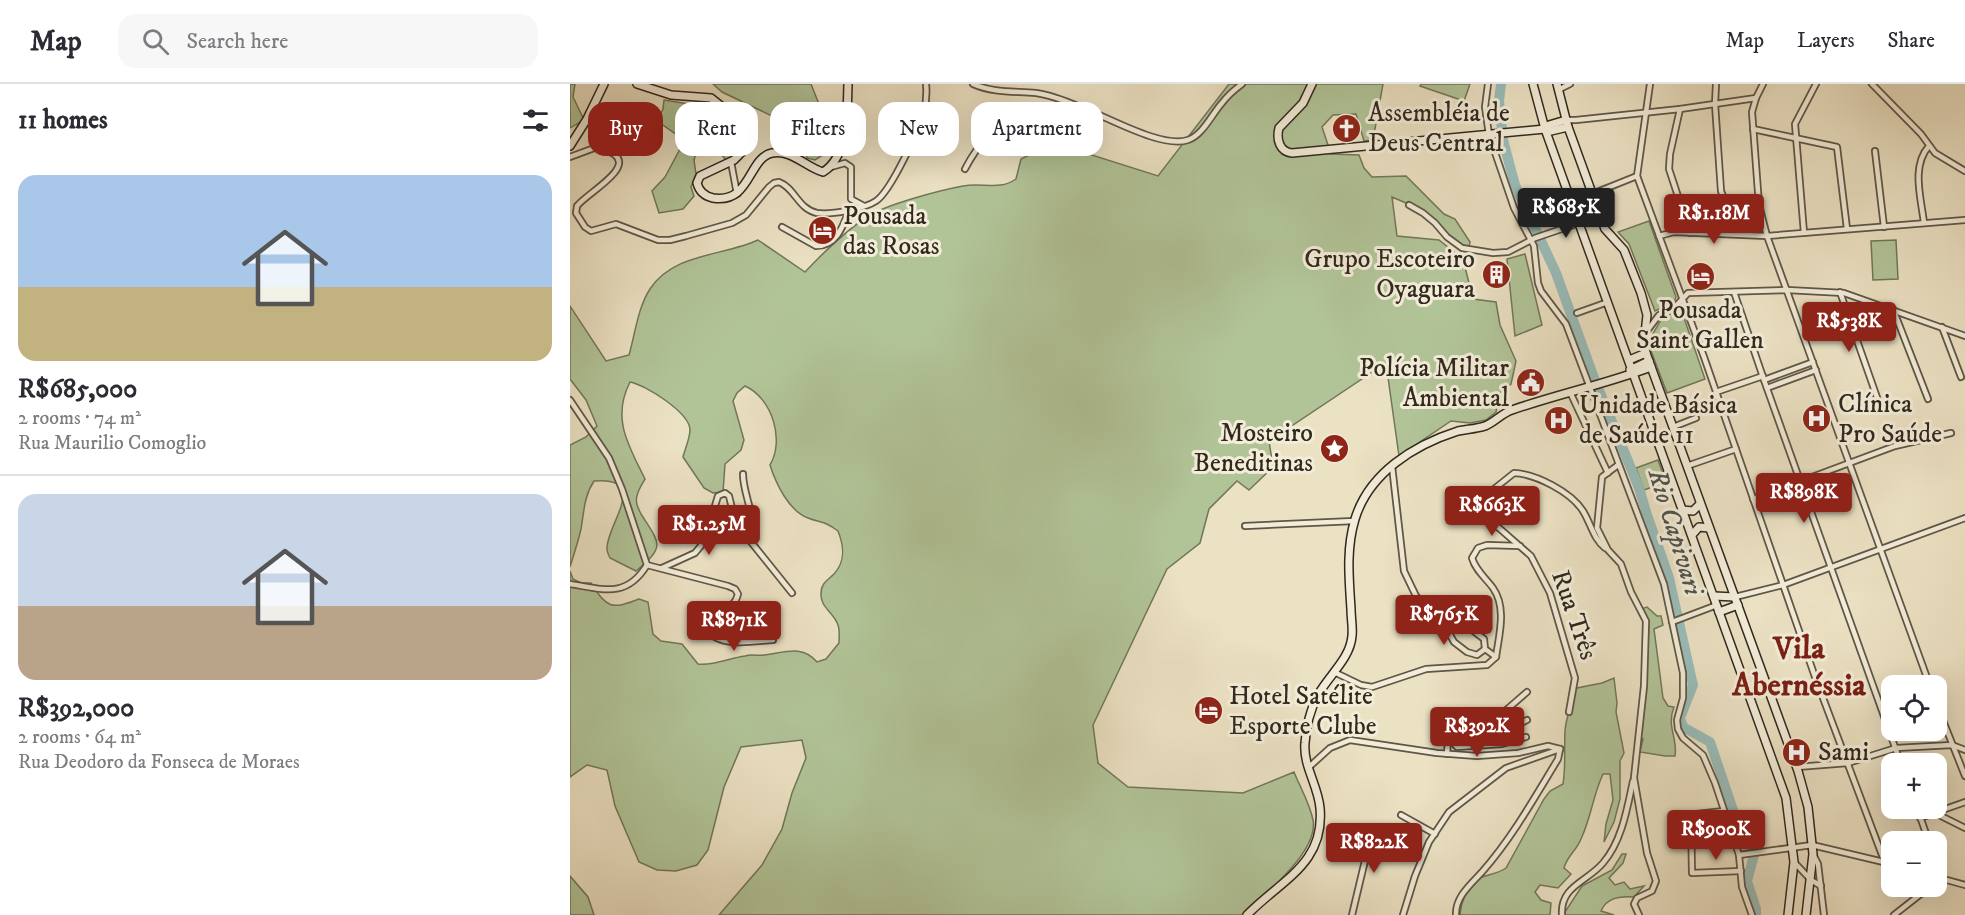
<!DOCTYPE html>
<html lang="en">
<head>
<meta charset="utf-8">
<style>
  body { margin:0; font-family:"IM FELL DW Pica",serif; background:#f7f7f7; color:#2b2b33; height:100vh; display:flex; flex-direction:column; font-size:22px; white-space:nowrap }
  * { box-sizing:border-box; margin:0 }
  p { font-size:20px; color:#7c7c81 }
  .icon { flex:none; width:33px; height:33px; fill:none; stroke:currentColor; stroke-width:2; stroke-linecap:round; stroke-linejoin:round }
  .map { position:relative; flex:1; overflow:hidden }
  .side { display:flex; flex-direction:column; background:#fff; width:570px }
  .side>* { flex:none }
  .top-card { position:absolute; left:18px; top:18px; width:570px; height:54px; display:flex; gap:12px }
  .fabs { position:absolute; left:1311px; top:591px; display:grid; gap:12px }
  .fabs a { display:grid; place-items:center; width:66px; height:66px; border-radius:12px; background:#fff; box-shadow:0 6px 24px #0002; font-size:30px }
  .price { position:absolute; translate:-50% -51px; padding:0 14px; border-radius:6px; background:#8f2418; color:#fff; font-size:20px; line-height:39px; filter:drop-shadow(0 2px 3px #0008) }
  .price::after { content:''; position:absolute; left:50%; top:36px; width:18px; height:14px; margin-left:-9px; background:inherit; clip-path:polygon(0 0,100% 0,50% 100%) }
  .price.selected { background:#222; color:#fff }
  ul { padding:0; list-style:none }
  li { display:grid; align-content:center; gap:12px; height:318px; padding:0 18px }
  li+li { border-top:2px solid #e1e1e2 }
  li span { display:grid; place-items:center; height:186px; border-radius:18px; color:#555 }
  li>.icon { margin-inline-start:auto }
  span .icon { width:108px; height:108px; fill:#fffc; stroke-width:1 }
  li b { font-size:26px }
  h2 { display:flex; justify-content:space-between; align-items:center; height:72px; padding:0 18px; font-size:26px }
  .pill { padding:0 21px; border-radius:18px; background:#fff; box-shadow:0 6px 24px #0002; font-size:21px; line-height:54px }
  .pill.selected { background:#8f2418; color:#fff }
  header { display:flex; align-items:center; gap:36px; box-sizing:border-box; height:84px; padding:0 30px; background:#fff; border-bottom:2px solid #e1e1e2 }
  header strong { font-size:28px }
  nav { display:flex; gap:33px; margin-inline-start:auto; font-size:21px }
  .search { width:420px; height:54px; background:#f7f7f7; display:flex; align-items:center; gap:15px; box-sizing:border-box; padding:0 21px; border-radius:18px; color:#7c7c81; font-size:22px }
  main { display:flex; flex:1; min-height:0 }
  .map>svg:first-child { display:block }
  .green { fill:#b1c498; stroke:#71765b; stroke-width:1.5 }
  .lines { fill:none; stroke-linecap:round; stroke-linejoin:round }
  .river { stroke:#99bcb9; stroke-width:10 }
  .street-casing { stroke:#605647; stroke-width:8 }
  .secondary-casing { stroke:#31281e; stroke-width:10 }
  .street { stroke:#f2ecd8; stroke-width:4.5 }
  .secondary { stroke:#f2ecd8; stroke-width:7 }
  .labels { text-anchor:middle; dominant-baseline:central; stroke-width:6; stroke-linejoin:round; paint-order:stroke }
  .poi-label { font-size:26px; fill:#31281e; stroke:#f2ecd8; text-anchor:start }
  .street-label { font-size:26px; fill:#31281e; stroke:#f2ecd8 }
  .water-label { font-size:27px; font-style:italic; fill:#50544c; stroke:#f2ecd8 }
  .district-label { font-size:32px; font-weight:bold; fill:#7a1f14; stroke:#f2ecd8 }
</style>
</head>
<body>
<header>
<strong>Map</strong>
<div class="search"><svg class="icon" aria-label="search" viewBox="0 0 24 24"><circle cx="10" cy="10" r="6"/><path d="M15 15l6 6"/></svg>Search here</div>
<nav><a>Map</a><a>Layers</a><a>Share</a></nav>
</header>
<main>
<section class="side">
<h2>11 homes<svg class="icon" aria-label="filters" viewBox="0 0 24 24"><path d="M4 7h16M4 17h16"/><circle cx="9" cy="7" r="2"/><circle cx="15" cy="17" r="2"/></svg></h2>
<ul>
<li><span style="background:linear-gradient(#a9c7e8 60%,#c2b280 0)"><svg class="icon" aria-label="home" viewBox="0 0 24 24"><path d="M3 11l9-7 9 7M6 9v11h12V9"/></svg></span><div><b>R$685,000</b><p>2 rooms · 74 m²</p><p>Rua Maurilio Comoglio</p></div></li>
<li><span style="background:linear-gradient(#c9d6e8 60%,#b9a48a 0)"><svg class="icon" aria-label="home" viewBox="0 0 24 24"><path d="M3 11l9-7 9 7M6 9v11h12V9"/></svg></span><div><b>R$392,000</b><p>2 rooms · 64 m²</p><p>Rua Deodoro da Fonseca de Moraes</p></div></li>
</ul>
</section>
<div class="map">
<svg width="1395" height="831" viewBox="0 0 1395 831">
  <rect width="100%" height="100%" fill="#ebe1c3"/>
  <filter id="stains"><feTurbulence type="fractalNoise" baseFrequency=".00333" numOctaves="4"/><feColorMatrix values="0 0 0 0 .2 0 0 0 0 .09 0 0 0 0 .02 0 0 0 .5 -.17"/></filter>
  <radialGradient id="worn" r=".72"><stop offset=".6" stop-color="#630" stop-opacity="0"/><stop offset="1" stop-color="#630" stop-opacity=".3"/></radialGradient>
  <g class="green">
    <path d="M0,0H5L3,13L14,36L0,44Z"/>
    <path d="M143,0H241L267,66L259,67L245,76L237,74L231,46L152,8Z"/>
    <path d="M659,0H813L803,56L794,57L786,30L763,31L752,43L761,70L789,71L794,84L802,93L836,92L874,130L885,135L900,158L899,163H893L850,125L822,113L827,152L869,156L893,175L903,215L926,218L930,241L946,277L941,300L930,309L926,328L916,336L900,339L881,337L829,372L816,279L699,357L703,383L679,406L667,397L639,425L630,459L597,485L523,641L528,679L558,703L673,709L724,688C730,703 740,720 743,736C749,767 695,810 674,831H149L192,781L212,745L222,709L236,674L232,656L171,663L154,703L138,766L127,781L106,787L87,786L69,778L45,722L37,686L17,681L0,693V487L3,495L11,499H21C37,524 41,526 69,515L78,518L83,550L91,557L112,560L128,580C144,582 159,574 175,572C181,570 188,572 194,571C214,569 232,560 247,578L256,575L269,559C269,554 270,546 268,541C264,528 250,524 251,509C251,499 258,496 264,490C276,477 274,462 268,447C255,437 251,439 238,434C219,427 206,400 200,381C215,356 202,314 175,302L167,309L163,317L174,356L171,366L155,380L153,408L143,409L134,404L113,373C115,365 120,354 120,346C120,329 76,301 60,298C41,335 59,362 75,395C72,400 68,406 67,412C65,418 68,424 71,430C90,460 96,462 66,487L40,474C39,471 37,469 37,465C35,443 82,392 24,397C14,412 14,428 11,445C8,458 4,470 0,483V361L16,353L27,342L16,316L0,295V222L36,277L59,271C65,250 68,223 80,205C103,169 154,172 188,156L235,188C254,168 274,148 297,133C314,121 371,106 393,102C413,98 429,107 446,95L451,75L484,59L588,92Z"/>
    <path d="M851,0H900L894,17L850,2Z"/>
    <path d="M94,16L119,20L144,17L148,19L168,56L170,65L158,79C149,66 142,60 127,66L124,76L126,90L121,103L124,112L113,125L89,129L82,107L95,93L110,65L107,51L90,39L88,35L93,25Z"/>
    <path d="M1079,137L1106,213L1104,218L1085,227L1059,160L1048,148Z"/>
    <path d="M1326,156L1328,195L1303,196L1301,157Z"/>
    <path d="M955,170L972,241L945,252L937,175Z"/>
    <path d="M1111,225L1135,295L1097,309L1081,267L1080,255L1092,234Z"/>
    <path d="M1088,376L1096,398L1074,406L1066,384Z"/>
    <path d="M1077,523L1087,532H1091L1093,541L1084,545L1093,614L1098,622L1104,623C1096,642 1108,654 1105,672H1095L1070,668L1073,655L1069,652C1074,612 1080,571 1076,530L1071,525Z"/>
    <path d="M1044,594L1047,619L1046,628L1054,669L1050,677V715L1044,738L1034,758L1036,740L1043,716L1040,690H1033C1023,711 1021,734 1011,755C1007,766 997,772 994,784L1001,790L988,804L970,801L965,808L971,816L981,819L980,831H890C891,817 899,798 912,793C921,790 929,789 936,784L974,715L980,707L993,700C996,681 994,666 995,647C996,634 1001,621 1004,609L1007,604L1032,599Z"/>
    <path d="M1052,770H1056L1053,779L1039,794L1045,801L1054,798L1060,805L1074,802L1064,813C1051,812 1037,813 1031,827L1044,831H993L1012,802L1042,786Z"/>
    <path d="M0,792L18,813L24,831H0Z"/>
  </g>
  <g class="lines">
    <path class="river" d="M931,0L929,17L933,56L945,101L986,189L1024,294L1069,404L1077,431L1099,494L1123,601L1110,634L1113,643L1140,658L1165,732L1182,764L1184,771L1177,797L1186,825V831"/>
    <defs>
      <g id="street">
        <path d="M403,0C423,9 445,7 466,9C481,11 496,17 510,23C536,32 592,65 618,56C633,51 642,30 652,19C658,11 664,6 672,0"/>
        <path d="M918,0L915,23L919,51L944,124L964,162L968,199L971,207L996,240L1094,500L1113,589V614L1107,636L1108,645L1113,654L1133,671L1145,699L1169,771L1172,803L1182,831"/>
        <path d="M1080,0L1067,92L1134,273L1244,590L1315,779"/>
        <path d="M1146,0L1145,20L1151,107L1158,125"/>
        <path d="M1193,0L1186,14L1182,28L1189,121L1197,152L1360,602"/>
        <path d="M1302,0L1351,50L1365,69L1395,87"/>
        <path d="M988,6L1000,0"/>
        <path d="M1110,25L1100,70L1099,85L1120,149"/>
        <path d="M996,36H1006L1110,25L1186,14"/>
        <path d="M1183,45L1267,63L1277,145"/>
        <path d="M1305,67L1314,143"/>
        <path d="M0,73L27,63C34,64 39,67 45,71C63,85 16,110 7,122L6,129L15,143L21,147L46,140L88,156H100L116,152L162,139L176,131L199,103L204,99L209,98C225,104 228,125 247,129C261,131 294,125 306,117C321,107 349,46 354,28C356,19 357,9 356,0"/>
        <path d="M161,78L167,110"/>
        <path d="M261,83L275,79L281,83V115L294,122"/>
        <path d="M395,85C426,26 458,29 519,28"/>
        <path d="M1022,110L1067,92"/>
        <path d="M839,121L853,129L865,139L877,153L892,164L923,169L938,168L965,154L1009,139"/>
        <path d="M1114,126L1165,125L1189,121"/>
        <path d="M1354,139C1351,114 1341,82 1359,62"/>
        <path d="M212,143L246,162C267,162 273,142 279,126"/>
        <path d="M1234,149L1225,40L1246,0"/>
        <path d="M1089,152L1104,148L1197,152L1395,136"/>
        <path d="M1164,208L1194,296L1331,680"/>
        <path d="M1270,208L1310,322"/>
        <path d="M1323,225L1358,315"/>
        <path d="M1007,229L1038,218"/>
        <path d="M1372,243L1391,293"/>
        <path d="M1077,247L1089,231L1104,224L1118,209L1217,206L1274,209L1395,252"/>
        <path d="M1194,296L1243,278"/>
        <path d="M1197,304L1246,286"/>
        <path d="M1000,308L1038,389"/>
        <path d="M1146,308L1193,292"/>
        <path d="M0,316L39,374L52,405L77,481"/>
        <path d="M1103,343L1126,334"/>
        <path d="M1048,381L1032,393L1027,444L1038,466L1051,480L1061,508L1076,537L1074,602L1064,694L1077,769L1086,797L1082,807L1067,814L1064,820L1069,831"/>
        <path d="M822,382L834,487L846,512L874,540L884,558L897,568L907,571L915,565"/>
        <path d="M1117,382L1166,365"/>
        <path d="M173,390C173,412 188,434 180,456"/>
        <path d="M1183,415L1325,362L1381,349"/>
        <path d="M675,442L784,437"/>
        <path d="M92,484L125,469L134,458L148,412L155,409L159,412L163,428L173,448L222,509"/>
        <path d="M0,500C33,505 56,515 77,481L158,502L165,505L168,510C164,528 141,529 138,547C150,564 185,557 203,556"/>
        <path d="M1165,513L1213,501L1395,434"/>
        <path d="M1102,538L1147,521"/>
        <path d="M874,540L901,545L914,555L915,565L926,573"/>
        <path d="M764,588L791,601L802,603L856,585L917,581L926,573C929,551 937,524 923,504C915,493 906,487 902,474L908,464L917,461L950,462"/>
        <path d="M1366,619L1395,692"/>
        <path d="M999,628L1005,594L980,509L961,472L929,444L905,429L909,417L944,389C966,390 1001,408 1013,427C1021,440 1023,454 1035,464"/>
        <path d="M886,651L885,661L887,663L932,660L956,653"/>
        <path d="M886,651L930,650L957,636"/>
        <path d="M877,670C878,660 877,646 885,639L920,634L934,628L957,608"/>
        <path d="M1227,683L1278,679L1326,664L1382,661L1395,666"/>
        <path d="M738,684L760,664L780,656L867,669L907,672L948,669L978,662L990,665"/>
        <path d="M1347,724L1359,758"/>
        <path d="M1154,727L1126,730L1121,733L1122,789L1171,787"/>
        <path d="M1363,728L1395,744"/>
        <path d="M831,731L865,750"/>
        <path d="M1350,734L1395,718"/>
        <path d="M1243,770L1248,780L1254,831"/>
        <path d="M1169,771L1242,761L1322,780"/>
        <path d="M1224,778L1241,796L1251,802"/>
        <path d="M1366,779L1372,794"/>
        <path d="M1366,793L1395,801"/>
        <path d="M782,831L803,743"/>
        <path d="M833,831L845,792L859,758L879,728L936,684L990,665"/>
        <path d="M886,831C885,813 901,800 912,788C942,754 965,713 988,675L990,665"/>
        <path d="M992,831C990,802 1017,798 1033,779C1052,757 1057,725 1063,697"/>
        <path d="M1324,831L1361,802"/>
      </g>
      <g id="secondary">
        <path d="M67,0L101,11L141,14L156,26L175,58L174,66L164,76L130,92L127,99C129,107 134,112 143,114C181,120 178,74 202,69C221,65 236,83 253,88C279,72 277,27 278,0"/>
        <path d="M742,0L733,19L709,44C706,56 710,68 722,69L975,45L981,47L998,43"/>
        <path d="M963,0L975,45L1216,714L1224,778L1218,831"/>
        <path d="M987,0L998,43L1035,145L1054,166L1071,209L1077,231L1074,259L1076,269L1228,687L1238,723L1243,770L1236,831"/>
        <path d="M975,45L979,41L996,36"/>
        <path d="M0,62L17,35L34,0"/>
        <path d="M1059,276L1076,269"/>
        <path d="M1060,286L1079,277"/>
        <path d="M1112,426L1123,427L1130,420"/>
        <path d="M1122,451L1129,443L1139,444"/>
        <path d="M1144,512L1165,513"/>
        <path d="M1149,528L1168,521"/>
        <path d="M677,831C711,796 755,780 750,724C748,701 733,682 735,659C736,643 741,624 748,611C759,591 780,575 782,552C783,544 781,534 781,525C779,494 776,465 785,435C799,389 844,361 888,347C897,345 906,345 915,342C925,338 932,329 942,326C988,310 1036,300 1081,283"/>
      </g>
    </defs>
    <use href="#street" class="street-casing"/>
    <use href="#secondary" class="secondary-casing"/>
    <use href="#street" class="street"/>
    <use href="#secondary" class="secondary"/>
  </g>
  <defs>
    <symbol id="church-disc" viewBox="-11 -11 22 22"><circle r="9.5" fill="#8f2418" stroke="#f2ecd8"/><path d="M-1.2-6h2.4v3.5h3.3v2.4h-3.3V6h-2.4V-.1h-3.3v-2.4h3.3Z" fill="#fff"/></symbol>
    <symbol id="hotel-disc" viewBox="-11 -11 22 22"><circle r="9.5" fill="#8f2418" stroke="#f2ecd8"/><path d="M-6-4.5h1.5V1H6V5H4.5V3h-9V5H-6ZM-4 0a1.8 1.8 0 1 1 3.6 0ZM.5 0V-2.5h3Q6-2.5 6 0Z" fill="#fff"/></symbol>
    <symbol id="building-disc" viewBox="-11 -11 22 22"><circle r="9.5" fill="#8f2418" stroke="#f2ecd8"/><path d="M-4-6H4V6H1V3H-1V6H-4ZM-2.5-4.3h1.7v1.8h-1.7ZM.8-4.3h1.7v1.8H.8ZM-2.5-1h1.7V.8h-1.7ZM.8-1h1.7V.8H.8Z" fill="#fff"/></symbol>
    <symbol id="civic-disc" viewBox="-11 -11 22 22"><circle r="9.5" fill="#8f2418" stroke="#f2ecd8"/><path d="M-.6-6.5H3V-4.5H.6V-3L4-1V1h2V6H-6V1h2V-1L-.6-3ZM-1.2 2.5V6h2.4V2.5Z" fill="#fff"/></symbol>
    <symbol id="hospital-disc" viewBox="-11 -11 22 22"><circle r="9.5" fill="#8f2418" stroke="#f2ecd8"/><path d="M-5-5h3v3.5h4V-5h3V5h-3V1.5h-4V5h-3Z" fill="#fff"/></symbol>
    <symbol id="sight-disc" viewBox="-11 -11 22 22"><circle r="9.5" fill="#8f2418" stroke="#f2ecd8"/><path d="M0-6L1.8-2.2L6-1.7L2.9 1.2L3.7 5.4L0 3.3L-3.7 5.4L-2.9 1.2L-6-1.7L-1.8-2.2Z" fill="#fff"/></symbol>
  </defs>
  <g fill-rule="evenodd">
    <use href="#church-disc" x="760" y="28" width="33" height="33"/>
    <use href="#hotel-disc" x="236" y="130" width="33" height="33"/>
    <use href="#building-disc" x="910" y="174" width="33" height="33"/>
    <use href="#hotel-disc" x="1114" y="176" width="33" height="33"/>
    <use href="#civic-disc" x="944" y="282" width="33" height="33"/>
    <use href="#hospital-disc" x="1230" y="318" width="33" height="33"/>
    <use href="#hospital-disc" x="972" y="320" width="33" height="33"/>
    <use href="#sight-disc" x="748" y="348" width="33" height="33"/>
    <use href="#hotel-disc" x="622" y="610" width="33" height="33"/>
    <use href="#hospital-disc" x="1210" y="652" width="33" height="33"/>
  </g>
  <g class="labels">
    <g class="poi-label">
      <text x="798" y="29">Assembléia de<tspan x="798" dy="30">Deus Central</tspan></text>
      <text x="273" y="132">Pousada<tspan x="273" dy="30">das Rosas</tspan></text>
      <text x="905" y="175" text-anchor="end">Grupo Escoteiro<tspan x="905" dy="30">Oyaguara</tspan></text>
      <text x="1130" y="226" text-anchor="middle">Pousada<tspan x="1130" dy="30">Saint Gallen</tspan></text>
      <text x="939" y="284" text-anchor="end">Polícia Militar<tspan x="939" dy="30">Ambiental</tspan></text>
      <text x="1268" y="320">Clínica<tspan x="1268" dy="30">Pro Saúde</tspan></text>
      <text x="1009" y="321">Unidade Básica<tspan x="1009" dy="30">de Saúde 11</tspan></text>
      <text x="743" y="349" text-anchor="end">Mosteiro<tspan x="743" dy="30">Beneditinas</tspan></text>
      <text x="659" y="612">Hotel Satélite<tspan x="659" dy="30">Esporte Clube</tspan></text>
      <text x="1248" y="668">Sami</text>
    </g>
    <g class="street-label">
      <text transform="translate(1004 531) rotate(71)">Rua Três</text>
    </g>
    <g class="water-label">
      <text transform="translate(1105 448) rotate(73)">Rio Capivari</text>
    </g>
    <g class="district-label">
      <text x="1229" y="565">Vila<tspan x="1229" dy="37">Abernéssia</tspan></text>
    </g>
  </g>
  <rect width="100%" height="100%" filter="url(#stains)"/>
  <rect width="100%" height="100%" fill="url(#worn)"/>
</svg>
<div class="fabs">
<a><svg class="icon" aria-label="locate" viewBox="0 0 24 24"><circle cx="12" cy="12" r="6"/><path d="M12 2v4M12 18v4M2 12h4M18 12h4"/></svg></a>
<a>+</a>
<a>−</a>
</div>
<b class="price selected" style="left:996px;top:155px">R$685K</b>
<b class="price" style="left:1144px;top:161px">R$1.18M</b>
<b class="price" style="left:1279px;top:269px">R$538K</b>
<b class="price" style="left:1234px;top:440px">R$898K</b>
<b class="price" style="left:922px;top:453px">R$663K</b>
<b class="price" style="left:139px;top:472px">R$1.25M</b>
<b class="price" style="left:874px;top:562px">R$765K</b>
<b class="price" style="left:164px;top:568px">R$871K</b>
<b class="price" style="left:907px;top:674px">R$392K</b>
<b class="price" style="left:1146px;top:777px">R$900K</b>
<b class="price" style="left:804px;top:790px">R$822K</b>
<div class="top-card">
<a class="pill selected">Buy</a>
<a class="pill">Rent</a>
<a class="pill">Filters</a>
<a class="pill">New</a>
<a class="pill">Apartment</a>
</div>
</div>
</main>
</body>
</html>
